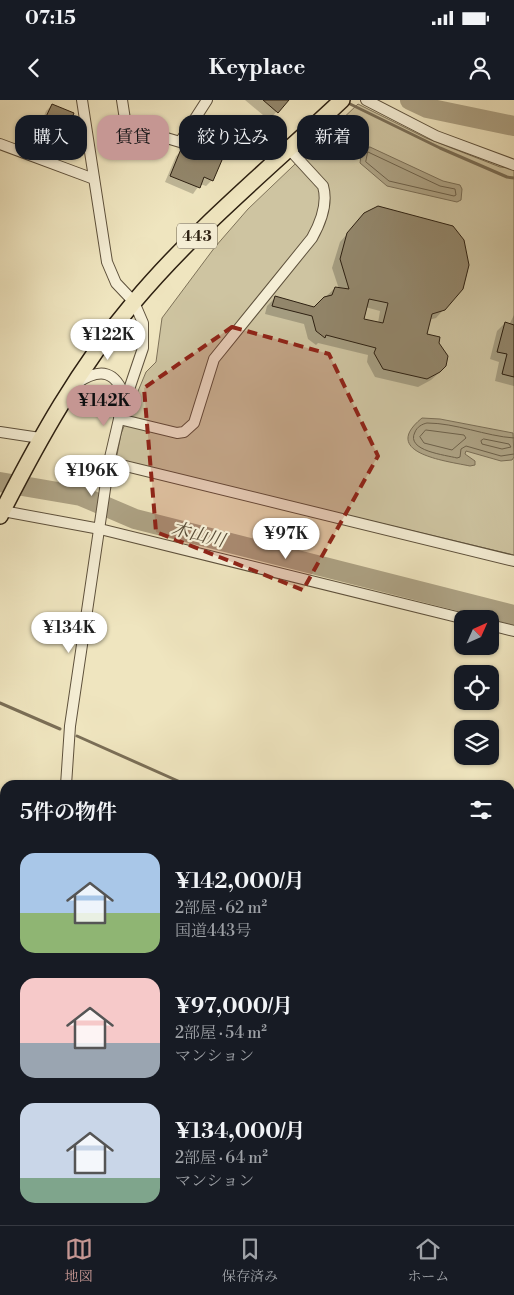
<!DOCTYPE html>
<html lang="ja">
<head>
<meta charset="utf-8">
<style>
  body { margin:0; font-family:"Libre Bodoni","Noto Serif JP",serif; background:#242831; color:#f1f3f6; height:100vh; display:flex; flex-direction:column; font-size:19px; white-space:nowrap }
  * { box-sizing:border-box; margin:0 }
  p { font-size:16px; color:#9ea1a6 }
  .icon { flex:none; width:28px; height:28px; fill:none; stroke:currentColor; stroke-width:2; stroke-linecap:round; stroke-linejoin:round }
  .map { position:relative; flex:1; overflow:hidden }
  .panel { position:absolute; left:0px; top:680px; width:515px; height:445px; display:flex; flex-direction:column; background:#171b24; border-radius:15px 15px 0 0; box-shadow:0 1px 4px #0004 }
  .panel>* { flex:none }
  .top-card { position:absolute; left:15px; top:15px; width:485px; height:45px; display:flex; gap:10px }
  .needle { width:32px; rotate:45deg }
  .buttons { position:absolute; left:454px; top:510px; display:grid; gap:10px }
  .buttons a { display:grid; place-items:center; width:45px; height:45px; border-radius:10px; background:#171b24; box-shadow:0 1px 4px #0004; font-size:25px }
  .price { position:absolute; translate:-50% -42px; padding:0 11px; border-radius:18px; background:#fff; color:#222; font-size:16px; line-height:32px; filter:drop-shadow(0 1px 2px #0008) }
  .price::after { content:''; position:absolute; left:50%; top:30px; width:15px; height:11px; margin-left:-8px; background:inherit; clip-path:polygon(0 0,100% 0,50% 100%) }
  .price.current { background:#c59692; color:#111 }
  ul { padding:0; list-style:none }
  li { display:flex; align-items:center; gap:15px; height:125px; padding:0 20px }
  li span { display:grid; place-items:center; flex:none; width:140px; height:100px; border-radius:15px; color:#555 }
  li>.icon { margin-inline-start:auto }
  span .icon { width:60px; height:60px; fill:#fffc; stroke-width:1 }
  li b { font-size:21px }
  h2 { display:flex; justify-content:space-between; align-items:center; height:60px; padding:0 20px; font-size:21px }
  .pill { padding:0 18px; border-radius:15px; background:#171b24; box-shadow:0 1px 4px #0004; font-size:18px; line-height:45px }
  .pill.current { background:#c59692; color:#111 }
  .status { display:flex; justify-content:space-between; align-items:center; height:35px; padding:0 25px; background:#171b24; direction:ltr }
  .status svg { height:14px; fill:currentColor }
  header { display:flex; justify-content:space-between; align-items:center; height:65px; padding:0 20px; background:#171b24; font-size:22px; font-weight:700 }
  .dock { display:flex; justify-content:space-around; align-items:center; height:70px; border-top:1px solid #363941; background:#171b24; font-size:14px; color:#9ea1a6 }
  .dock a { display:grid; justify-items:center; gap:2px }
  .dock .current { color:#c59692 }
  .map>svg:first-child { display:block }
  .green { fill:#cec4a1; stroke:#7e7259 }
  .water { fill:#ada284; stroke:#7a6e56 }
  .shadow { fill:#0003; fill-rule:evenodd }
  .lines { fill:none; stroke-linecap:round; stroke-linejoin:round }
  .shore { stroke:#6d614a; stroke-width:1 }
  .stream { stroke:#7a6e56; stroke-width:3 }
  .river { stroke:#ada284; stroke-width:20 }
  .building { fill:#92866b; stroke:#2d2011; fill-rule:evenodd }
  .minor-casing { stroke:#5e513c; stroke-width:12 }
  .highway-casing { stroke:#2d2011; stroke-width:18 }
  .minor { stroke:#f5eed5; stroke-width:10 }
  .highway { stroke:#efe5bf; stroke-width:15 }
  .marked { fill:#8f2418; fill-opacity:0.2; stroke:#8f2418; stroke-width:4; stroke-dasharray:10 6; stroke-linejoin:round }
  .labels { text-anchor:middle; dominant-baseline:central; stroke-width:4.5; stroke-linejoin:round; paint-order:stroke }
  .shield { fill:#f5eed5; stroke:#695e4c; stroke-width:1 }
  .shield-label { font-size:15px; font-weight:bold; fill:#2d2011 }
  .water-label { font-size:18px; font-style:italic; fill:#5a4e39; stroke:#f5eed5 }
</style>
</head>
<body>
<div class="status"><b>07:15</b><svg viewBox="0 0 49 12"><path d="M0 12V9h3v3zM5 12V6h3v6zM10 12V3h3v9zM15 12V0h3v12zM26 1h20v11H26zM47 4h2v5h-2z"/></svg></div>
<header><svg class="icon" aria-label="back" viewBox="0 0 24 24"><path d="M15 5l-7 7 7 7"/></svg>Keyplace<svg class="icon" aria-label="person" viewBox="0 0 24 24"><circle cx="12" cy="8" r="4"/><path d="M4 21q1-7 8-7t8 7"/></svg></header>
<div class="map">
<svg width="514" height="1125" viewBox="0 0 514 1125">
  <rect width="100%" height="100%" fill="#efe5bf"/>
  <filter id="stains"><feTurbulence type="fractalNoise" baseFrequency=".004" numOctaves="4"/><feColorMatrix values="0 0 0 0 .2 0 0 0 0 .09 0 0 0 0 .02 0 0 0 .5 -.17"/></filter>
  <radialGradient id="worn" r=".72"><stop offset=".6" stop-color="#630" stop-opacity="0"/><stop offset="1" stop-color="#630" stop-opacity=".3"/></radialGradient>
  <path class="green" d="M358,4L426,38L500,67L514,68V455L116,360L121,334L131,308L146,272L156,262L162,218L215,147L248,109Z"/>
  <g class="water">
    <path d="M370,47L443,81L460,85L462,89L461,100L457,102L387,86L360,63L362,48Z"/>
    <path d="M422,318L440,319L513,333L514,357L512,360L501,361L466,351L465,354L475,361V365L470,366C446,361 379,353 422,318Z"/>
  </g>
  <g class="shadow">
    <path d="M245,0H287L269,20Z"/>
    <path d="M52,5L63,34L57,40L52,38L47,50L41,56L25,50L34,27L42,21L46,11Z"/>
    <path d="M182,50L212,80L206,86L200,84L193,94L165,82L176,56Z"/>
    <path d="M357,123L444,209L436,218L429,220L425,235L440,272L431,280L418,287L375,277L367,262L368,255L318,243L316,245L308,239L304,224L265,214L267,206L275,198L314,208L335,188L339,189L332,168L340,142ZM365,207L380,211L378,223L363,220Z"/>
    <path d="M514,215V286L495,281L499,262L490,259L497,231L505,223L509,225Z"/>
  </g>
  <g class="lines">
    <g class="shore">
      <path d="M368,52L440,86L455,89L456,95L454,96L389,81L366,62Z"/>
      <path d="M426,330L464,335L466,338L452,350L424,343L420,337Z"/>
      <path d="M514,338C485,336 456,323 427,323C422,324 417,327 415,332C405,351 446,355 457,358L460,357L461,349L466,346L501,356L514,354"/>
      <path d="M484,339L509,344L511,347L502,349L482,344L481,341Z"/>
    </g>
    <g class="stream">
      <path d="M346,2L440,48L507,77L514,78"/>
      <path d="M0,603L60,629"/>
      <path d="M77,636L187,685"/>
      <path d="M510,821L514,823"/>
      <path d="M510,956L514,947"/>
      <path d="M65,1125L67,1120"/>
      <path d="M256,1125L258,1120"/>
      <path d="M439,1125L441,1120"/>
    </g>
    <g class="river">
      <path d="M410,0L427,8L514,26"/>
      <path d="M0,382L81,396L135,419L514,515"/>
    </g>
  </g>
  <g class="building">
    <path d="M263,0H289L278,13Z"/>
    <path d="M52,4L74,13L65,35L56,32L48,51L30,44L40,19L44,21Z"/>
    <path d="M186,45L222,60L213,81L204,77L200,88L170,76L181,49Z"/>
    <path d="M378,106L453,126L464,140L469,165L463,189L445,210L432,214L427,234L440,237L439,243L448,256L446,266L440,272L427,279L383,269L374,253L376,248L326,235L325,238L316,231L312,216L272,206L275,196L314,207L324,197L332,195L335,187L349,189L340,159L347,133L364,113ZM369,199L388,203L383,223L364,219Z"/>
    <path d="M505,222L514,225V277L502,274L507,254L497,252Z"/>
  </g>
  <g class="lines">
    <defs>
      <g id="minor">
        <path d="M122,0L126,26L180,42L207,0"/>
        <path d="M366,0L436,36L514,65"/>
        <path d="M0,44L94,79"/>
        <path d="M77,283C101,267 116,271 125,298"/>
        <path d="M119,319L177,333L184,332L194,323L214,259L312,138C321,122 328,103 323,86L289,49"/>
        <path d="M0,332L40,338"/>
        <path d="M109,362L514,461"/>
        <path d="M3,411L100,429L465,519"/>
        <path d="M490,525L514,531"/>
        <path d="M66,685L70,626L109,362L119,319L143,248V223L134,202L116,183L107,162L82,0"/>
        <path d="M0,844L5,832"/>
        <path d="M0,912L5,914"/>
        <path d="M501,1120L513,1125"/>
      </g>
      <path id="highway" d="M0,416C38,341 79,267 134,202C196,128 272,66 342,0"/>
    </defs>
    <use href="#minor" class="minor-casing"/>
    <use href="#highway" class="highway-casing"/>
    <use href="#minor" class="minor"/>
    <use href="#highway" class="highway"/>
  </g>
  <path class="marked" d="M232,227L329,254L378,356L303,490L156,432L144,288Z"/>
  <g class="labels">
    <rect class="shield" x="177" y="123.5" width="40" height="25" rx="4"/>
    <g class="shield-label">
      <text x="197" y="136">443</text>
    </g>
    <g class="water-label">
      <text transform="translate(198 435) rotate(14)">木山川</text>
    </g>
  </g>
  <rect width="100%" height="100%" filter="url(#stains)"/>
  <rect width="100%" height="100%" fill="url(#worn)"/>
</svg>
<div class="buttons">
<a><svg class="needle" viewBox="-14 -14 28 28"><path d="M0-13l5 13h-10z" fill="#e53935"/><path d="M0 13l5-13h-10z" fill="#9ea1a6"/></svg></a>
<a><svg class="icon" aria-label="locate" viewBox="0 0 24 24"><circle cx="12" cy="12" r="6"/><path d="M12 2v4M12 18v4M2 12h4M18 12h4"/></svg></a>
<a><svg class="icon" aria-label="layers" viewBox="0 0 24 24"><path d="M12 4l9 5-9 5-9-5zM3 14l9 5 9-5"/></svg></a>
</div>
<b class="price" style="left:108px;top:261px">¥122K</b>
<b class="price current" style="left:104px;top:327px">¥142K</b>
<b class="price" style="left:92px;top:397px">¥196K</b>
<b class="price" style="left:286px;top:460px">¥97K</b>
<b class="price" style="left:69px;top:554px">¥134K</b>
<div class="top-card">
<a class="pill">購入</a>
<a class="pill current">賃貸</a>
<a class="pill">絞り込み</a>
<a class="pill">新着</a>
</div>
<section class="panel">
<h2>5件の物件<svg class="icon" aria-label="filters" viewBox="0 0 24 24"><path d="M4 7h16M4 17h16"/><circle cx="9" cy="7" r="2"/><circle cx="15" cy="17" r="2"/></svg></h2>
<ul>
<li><span style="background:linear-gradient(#a9c7e8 60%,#8fb573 0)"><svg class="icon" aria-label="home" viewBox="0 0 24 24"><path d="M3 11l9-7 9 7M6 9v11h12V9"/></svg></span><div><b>¥142,000/月</b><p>2部屋 · 62 m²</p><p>国道443号</p></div></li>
<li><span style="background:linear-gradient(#f6c9c9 65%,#9aa5b1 0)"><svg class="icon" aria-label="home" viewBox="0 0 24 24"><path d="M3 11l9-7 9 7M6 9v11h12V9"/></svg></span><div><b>¥97,000/月</b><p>2部屋 · 54 m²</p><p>マンション</p></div></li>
<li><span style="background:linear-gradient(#c9d6e8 75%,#7fa58c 0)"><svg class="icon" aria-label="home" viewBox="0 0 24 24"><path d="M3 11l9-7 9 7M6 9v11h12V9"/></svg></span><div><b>¥134,000/月</b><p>2部屋 · 64 m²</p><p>マンション</p></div></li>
</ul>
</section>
</div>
<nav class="dock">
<a class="current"><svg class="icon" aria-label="map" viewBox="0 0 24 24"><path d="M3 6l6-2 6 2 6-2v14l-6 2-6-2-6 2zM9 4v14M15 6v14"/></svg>地図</a>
<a><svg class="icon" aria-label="saved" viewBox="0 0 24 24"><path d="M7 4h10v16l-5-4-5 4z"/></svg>保存済み</a>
<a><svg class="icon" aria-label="home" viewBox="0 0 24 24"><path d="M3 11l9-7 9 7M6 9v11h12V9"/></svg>ホーム</a>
</nav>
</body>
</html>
